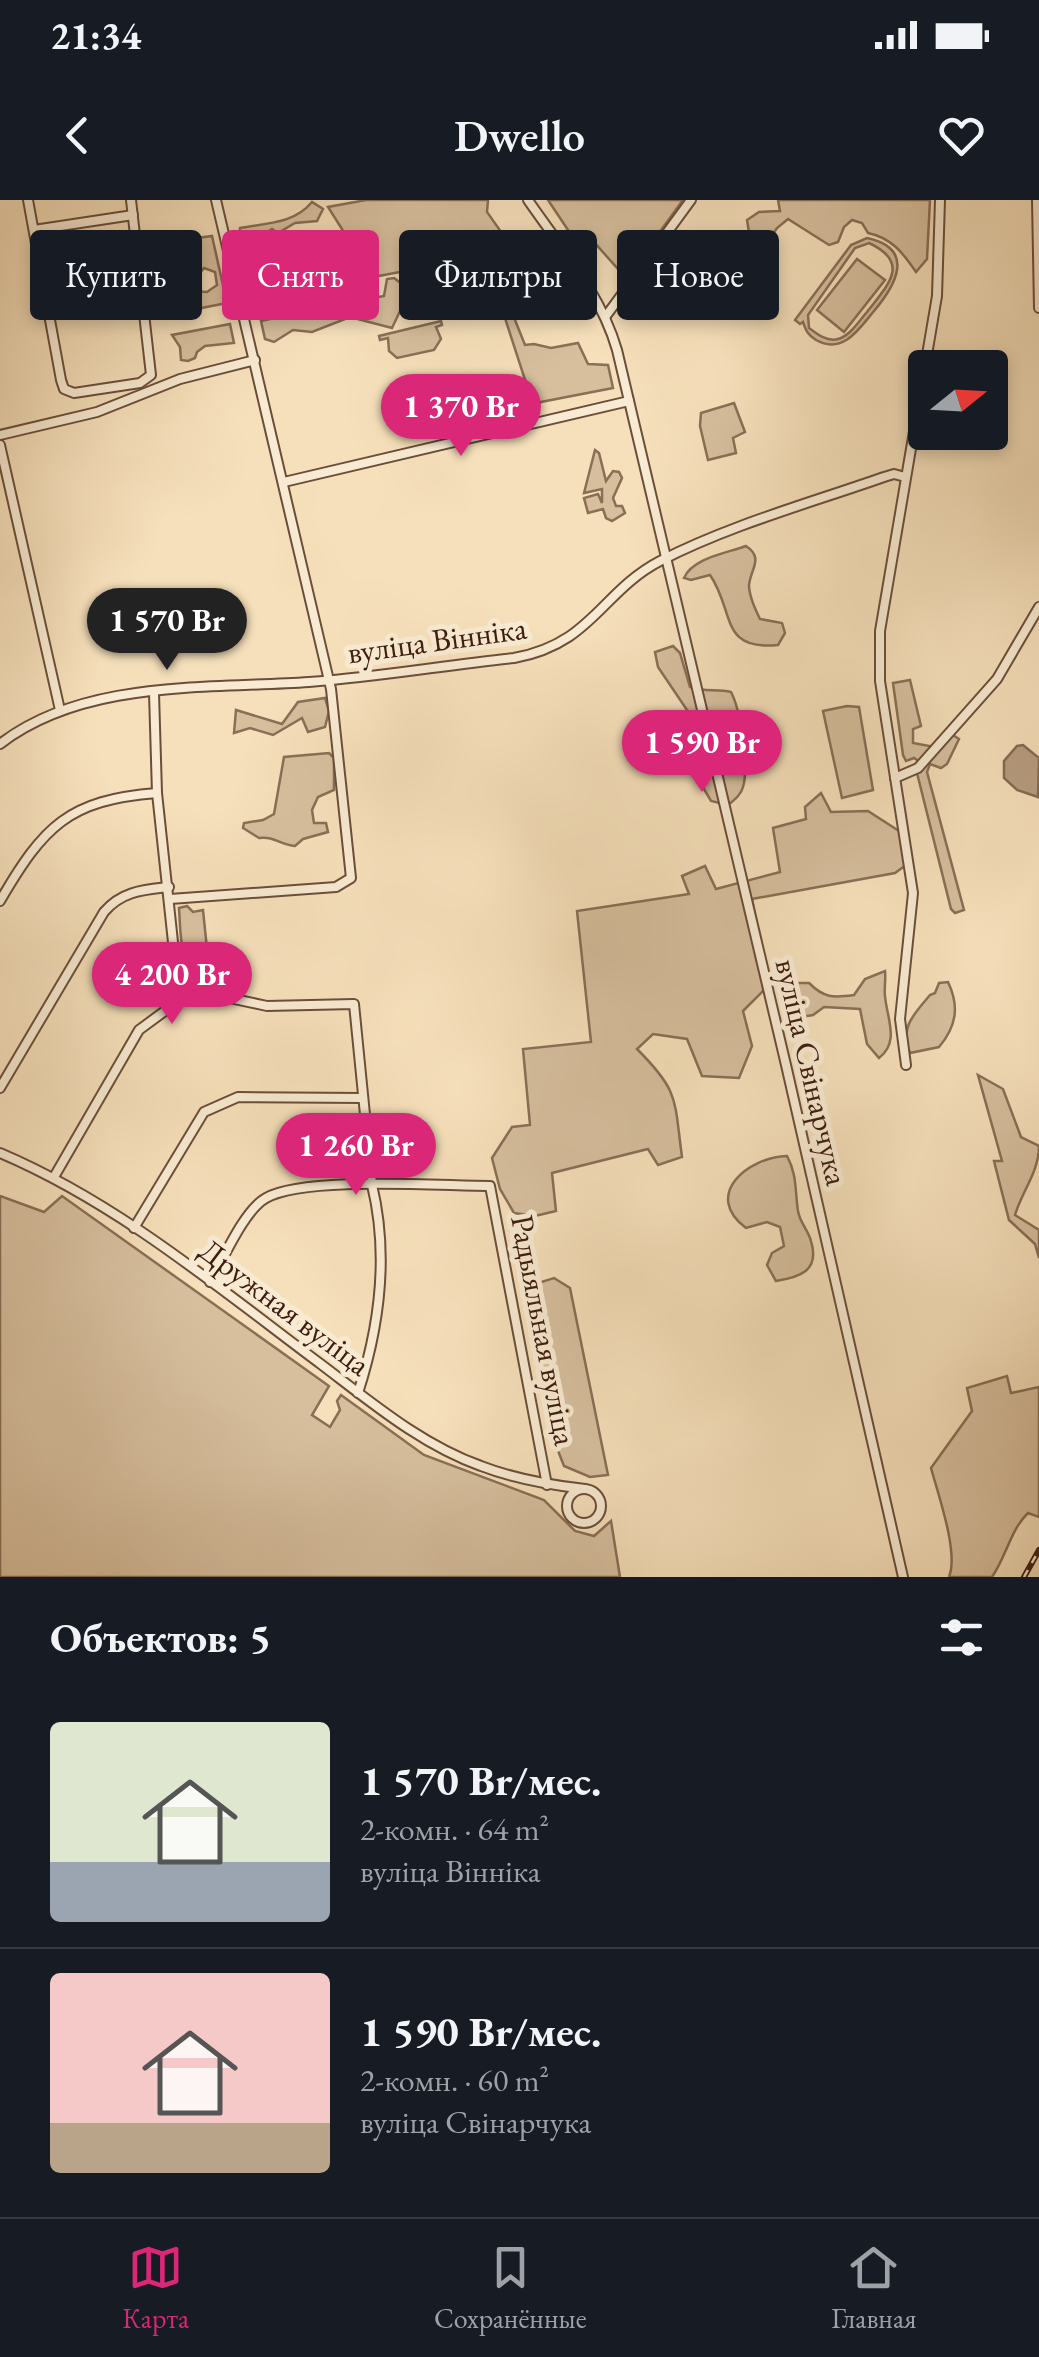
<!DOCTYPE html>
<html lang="ru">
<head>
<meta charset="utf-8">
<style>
  body { margin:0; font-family:"EB Garamond",serif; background:#242831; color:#f1f3f6; height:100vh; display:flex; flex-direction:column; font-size:38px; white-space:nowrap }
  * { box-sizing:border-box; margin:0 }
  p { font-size:32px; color:#9ea1a6 }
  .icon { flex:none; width:55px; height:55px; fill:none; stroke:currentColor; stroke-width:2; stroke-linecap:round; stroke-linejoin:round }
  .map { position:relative; height:1377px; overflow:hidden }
  .sheet { display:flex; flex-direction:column; background:#171b24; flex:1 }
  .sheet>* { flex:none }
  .banner { position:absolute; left:30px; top:30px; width:980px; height:90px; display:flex; gap:20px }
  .needle { width:65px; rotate:72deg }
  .controls { position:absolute; left:908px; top:150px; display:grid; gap:20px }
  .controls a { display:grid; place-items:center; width:100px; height:100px; border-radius:10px; background:#171b24; box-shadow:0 5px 15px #0003; font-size:50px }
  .price { position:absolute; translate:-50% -85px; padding:0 22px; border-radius:35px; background:#db2777; color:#fff; font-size:32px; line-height:65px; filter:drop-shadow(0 2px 5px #0008) }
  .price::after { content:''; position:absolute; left:50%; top:60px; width:30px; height:22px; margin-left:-15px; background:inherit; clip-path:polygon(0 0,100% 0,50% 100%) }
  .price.current { background:#222; color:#fff }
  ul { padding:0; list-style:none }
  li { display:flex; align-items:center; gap:30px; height:250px; padding:0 50px }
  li+li { border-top:2px solid #363941 }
  li span { display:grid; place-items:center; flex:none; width:280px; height:200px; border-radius:10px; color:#555 }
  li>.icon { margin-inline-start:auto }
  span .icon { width:120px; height:120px; fill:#fffc; stroke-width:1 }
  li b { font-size:42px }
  h2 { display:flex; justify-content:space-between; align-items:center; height:120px; padding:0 50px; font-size:42px }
  .chip { padding:0 35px; border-radius:10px; background:#171b24; box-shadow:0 5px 15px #0003; font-size:35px; line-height:90px }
  .chip.current { background:#db2777; color:#fff }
  .status { display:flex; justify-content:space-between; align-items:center; height:70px; padding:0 50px; background:#171b24; direction:ltr }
  .status svg { height:28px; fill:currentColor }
  header { display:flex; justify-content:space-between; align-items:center; height:130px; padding:0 50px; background:#171b24; font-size:45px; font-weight:600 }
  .menu { display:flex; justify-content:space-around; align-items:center; height:140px; border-top:2px solid #363941; background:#171b24; font-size:28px; color:#9ea1a6 }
  .menu a { display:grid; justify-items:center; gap:5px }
  .menu .current { color:#db2777 }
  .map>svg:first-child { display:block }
  .green { fill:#d7bf9e; stroke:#8a6e56; stroke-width:2.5; fill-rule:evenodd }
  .water { fill:#b79e81; stroke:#866a53; stroke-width:2.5 }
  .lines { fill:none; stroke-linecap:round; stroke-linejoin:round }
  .minor-casing { stroke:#6b4e3a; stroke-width:12 }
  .minor { stroke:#f9ebd3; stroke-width:8 }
  .rail-casing { stroke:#3d1d0f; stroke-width:6 }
  .rail { stroke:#f9ebd3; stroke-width:2.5; stroke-dasharray:8; stroke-linecap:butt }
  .labels { text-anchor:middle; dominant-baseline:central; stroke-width:10; stroke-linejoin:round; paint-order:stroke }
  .street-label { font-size:32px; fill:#3d1d0f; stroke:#f9ebd3 }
</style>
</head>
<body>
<div class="status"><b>21:34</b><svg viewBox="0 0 49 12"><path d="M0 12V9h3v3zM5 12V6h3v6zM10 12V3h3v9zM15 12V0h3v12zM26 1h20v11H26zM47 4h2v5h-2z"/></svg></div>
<header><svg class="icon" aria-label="back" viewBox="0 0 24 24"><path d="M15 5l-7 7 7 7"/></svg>Dwello<svg class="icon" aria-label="heart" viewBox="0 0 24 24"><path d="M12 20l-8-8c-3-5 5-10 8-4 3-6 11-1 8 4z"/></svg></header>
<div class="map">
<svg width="1039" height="1377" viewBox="0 0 1039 1377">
  <rect width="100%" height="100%" fill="#f6e0bb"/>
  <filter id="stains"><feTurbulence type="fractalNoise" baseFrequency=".002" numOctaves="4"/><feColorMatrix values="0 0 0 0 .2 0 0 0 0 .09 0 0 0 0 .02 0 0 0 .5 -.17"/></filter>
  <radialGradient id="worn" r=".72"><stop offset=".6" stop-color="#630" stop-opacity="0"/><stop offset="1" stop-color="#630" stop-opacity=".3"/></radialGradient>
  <g class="green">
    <path d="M366,0H488L487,12L511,46L405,71L258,99L264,86L288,68L271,72L268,66L263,77L256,78L248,71L254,58L252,39L239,38L240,28C266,23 294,24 312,2L323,9L317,21L295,23L278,33L272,29L263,35L266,54L294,46L300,64L321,44L347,37L328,7Z"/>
    <path d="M548,0H683L626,78L593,41L574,39Z"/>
    <path d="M778,0H930L927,59L916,72C903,53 892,38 868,33L862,23L852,20L844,27L838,42L829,45L788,19L777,28L730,96L722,94C713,68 733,52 749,32L747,20L759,12L780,11Z"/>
    <path d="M212,36L227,103L181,112L179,101L192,91L207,92L217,85L215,72L204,68L196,78L188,76L191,63L176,52L158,54L154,44Z"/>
    <path d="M867,38C917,49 895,86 874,111C859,129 843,155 816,140C808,135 806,131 803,122L800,124L795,120L851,45ZM869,43C912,63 887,86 867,112C859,121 850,136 838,139C827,142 817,134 809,128L808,115L855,48Z"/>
    <path d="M543,40L562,79L559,102L535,105L524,89L472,90L471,80L538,61L536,44Z"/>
    <path d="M857,59L885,80L844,132L817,110Z"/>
    <path d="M394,78L410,90L392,128L350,117L312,132L293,130L274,142L265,139L261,121L307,111L312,96L329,89L336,105L384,96L387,79Z"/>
    <path d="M511,110L525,145L534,144L551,148L578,143L588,164L608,165L613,188L541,202L532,210L497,217L487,198L490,192L507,204H520L530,195L503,112Z"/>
    <path d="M441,121L442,125L436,127L441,139L434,150L397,158L389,151L388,138L380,140L379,136Z"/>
    <path d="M230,124L234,143L205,146L197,152L195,158L188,161L181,160L180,147L172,135Z"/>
    <path d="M734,203L745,232L733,238L736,253L708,260L700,226L701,213Z"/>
    <path d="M595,250L599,253L606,281L613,271L619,272L622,278L613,298L616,306H622L625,313L612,321L606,318L603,309L588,313L584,298L598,294L602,303V289L584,293Z"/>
    <path d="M746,346C764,358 751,368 749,385C749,396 755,409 760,419L782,423L785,433L778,445C719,451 735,411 710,375L691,380L684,378C692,358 727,353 746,346Z"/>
    <path d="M673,446L680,453L690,487C704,492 717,489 731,492C741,511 749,567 743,587C741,595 734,600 728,605L711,601L698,579L689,513L658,467L655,452Z"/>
    <path d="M910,480L921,526L913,529V543L940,548L951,534L959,539L947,564L941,568L930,564L927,572L964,710L955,713L951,709L917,573L920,562L914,558L906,561L903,555L893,483Z"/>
    <path d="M325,498L329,511L325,527L308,532L302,518L273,535L250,528L234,533L236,510L282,524L298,502Z"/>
    <path d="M847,506L859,507L873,590L842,598L823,511Z"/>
    <path d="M329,553L334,558V590L318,597L312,610L314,623H326L328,632L303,639L295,646C280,645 275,636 259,638L243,628L244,623L263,620L274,614L284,557Z"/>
    <path d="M821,593L831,612L868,611L899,631L906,665L895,673L752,699L762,750L765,789L743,811L752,846L739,878L702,876L687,839L653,834L637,849C680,892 674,899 682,957L658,965L648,949L552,973L556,1011L535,1016L514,1013L500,989L492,958L512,927L530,925L523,849L591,842L577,711L689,694L682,676L705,666L716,689L780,672L773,628L806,619L805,607Z"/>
    <path d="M187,706L193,712L203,710L210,778L199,782C179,760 181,737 179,708Z"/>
    <path d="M885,771C886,780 884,787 885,796C887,819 900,842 879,858L867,844L860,809L824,807L813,815L795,818L784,808L781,795L794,783H809C824,798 833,798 854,795L865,779Z"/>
    <path d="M948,782C960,807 956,827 939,847L910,853C899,828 914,814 930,795L935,793L939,783Z"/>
    <path d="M978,875L1003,889L1021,937L1039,946C1039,972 1022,991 1015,1015L1039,1030V1058L1035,1044L1009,1020L994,961H1002Z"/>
    <path d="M787,956C797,974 795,991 798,1011C800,1023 808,1030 811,1041C820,1071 800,1077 776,1081L767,1065L772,1053L784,1046L780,1027L767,1022L746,1028C702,995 748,957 787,956Z"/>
    <path d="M0,996L44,1012L62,996L329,1186L312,1215L330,1227L340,1210L337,1201L341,1195L424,1255L544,1300L575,1331L594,1336L611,1321L620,1377H0Z"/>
    <path d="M554,1078L570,1088L608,1275L590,1277L564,1266L553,1238L525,1087Z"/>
    <path d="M1007,1176L1011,1193L1039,1187V1317L1028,1313C1011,1329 1006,1357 992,1377H949C959,1353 938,1294 931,1268L972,1211L967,1188Z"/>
  </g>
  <path class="water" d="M1023,545L1039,558L1038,597L1017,590L1004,578V561L1017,546Z"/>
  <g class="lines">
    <defs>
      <g id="minor">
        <path d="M28,0L61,180L64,189L74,193L140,183L151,175L131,0"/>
        <path d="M528,0C561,48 601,94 617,150L786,865L903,1377"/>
        <path d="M1037,0L1039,108"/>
        <path d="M34,30L133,15"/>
        <path d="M606,116L691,0"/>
        <path d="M0,235L97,212L180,179L255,160"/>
        <path d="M0,245L60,510"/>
        <path d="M284,282L629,201"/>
        <path d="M154,493L157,593L176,770L187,789"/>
        <path d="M0,544C84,479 209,489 309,482C378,477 446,465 514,458C592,444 601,392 660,361C730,325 810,303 884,277L894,274L905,277"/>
        <path d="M895,578L918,568L997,479L1039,407"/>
        <path d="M170,699L336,687L351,678L331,489L216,0"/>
        <path d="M0,701C44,626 68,600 157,593"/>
        <path d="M906,865L900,819L913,693L880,481V431L937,96L940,0"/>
        <path d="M0,888L104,712C122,691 143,690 169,687"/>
        <path d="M0,953C118,1003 220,1089 322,1165C372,1203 422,1245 481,1266C515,1279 549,1285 585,1289"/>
        <path d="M54,977L139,830L177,802L187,789L267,806L354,804L372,985C389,1055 380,1125 358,1193"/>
        <path d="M134,1028L204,912L238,897L363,898"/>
        <path d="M210,1082C223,1060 244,1010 266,998C305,976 440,986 490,986L547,1285"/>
        <circle cx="584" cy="1306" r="17"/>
      </g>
    </defs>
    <use href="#minor" class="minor-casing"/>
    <use href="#minor" class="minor"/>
    <defs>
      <path id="rail" d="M1024,1377L1039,1350"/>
    </defs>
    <use href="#rail" class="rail-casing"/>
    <use href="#rail" class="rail"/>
  </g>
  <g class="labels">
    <g class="street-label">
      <text transform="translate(437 440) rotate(-8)">вуліца Вінніка</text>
      <text transform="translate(812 872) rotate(77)">вуліца Свінарчука</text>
      <text transform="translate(285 1107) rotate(37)">Дружная вуліца</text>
      <text transform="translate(544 1130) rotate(79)">Радыяльная вуліца</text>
    </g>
  </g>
  <rect width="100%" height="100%" filter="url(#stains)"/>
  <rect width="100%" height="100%" fill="url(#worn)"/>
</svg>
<div class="controls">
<a><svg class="needle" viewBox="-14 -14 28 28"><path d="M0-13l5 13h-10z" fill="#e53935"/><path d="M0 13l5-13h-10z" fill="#9ea1a6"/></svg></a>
</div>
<b class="price" style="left:461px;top:259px">1 370 Br</b>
<b class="price current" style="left:167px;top:473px">1 570 Br</b>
<b class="price" style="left:702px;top:595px">1 590 Br</b>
<b class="price" style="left:172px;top:827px">4 200 Br</b>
<b class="price" style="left:356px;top:998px">1 260 Br</b>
<div class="banner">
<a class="chip">Купить</a>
<a class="chip current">Снять</a>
<a class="chip">Фильтры</a>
<a class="chip">Новое</a>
</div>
</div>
<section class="sheet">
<h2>Объектов: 5<svg class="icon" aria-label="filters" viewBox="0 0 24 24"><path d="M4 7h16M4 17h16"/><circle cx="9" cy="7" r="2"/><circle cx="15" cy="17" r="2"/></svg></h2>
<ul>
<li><span style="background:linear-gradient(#dfe7d0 70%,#9aa5b1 0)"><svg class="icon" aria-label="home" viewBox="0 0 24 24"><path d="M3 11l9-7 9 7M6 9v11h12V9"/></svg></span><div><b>1 570 Br/мес.</b><p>2-комн. · 64 m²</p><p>вуліца Вінніка</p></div></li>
<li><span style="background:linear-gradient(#f6c9c9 75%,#b9a48a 0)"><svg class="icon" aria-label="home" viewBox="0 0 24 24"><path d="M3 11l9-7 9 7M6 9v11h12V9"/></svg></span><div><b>1 590 Br/мес.</b><p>2-комн. · 60 m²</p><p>вуліца Свінарчука</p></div></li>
</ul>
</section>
<nav class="menu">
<a class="current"><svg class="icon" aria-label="map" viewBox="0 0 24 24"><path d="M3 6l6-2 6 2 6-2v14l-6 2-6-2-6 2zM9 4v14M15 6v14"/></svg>Карта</a>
<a><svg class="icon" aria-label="saved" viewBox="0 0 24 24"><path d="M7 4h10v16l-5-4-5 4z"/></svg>Сохранённые</a>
<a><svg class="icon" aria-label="home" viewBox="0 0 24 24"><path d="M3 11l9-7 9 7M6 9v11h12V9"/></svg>Главная</a>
</nav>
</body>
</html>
